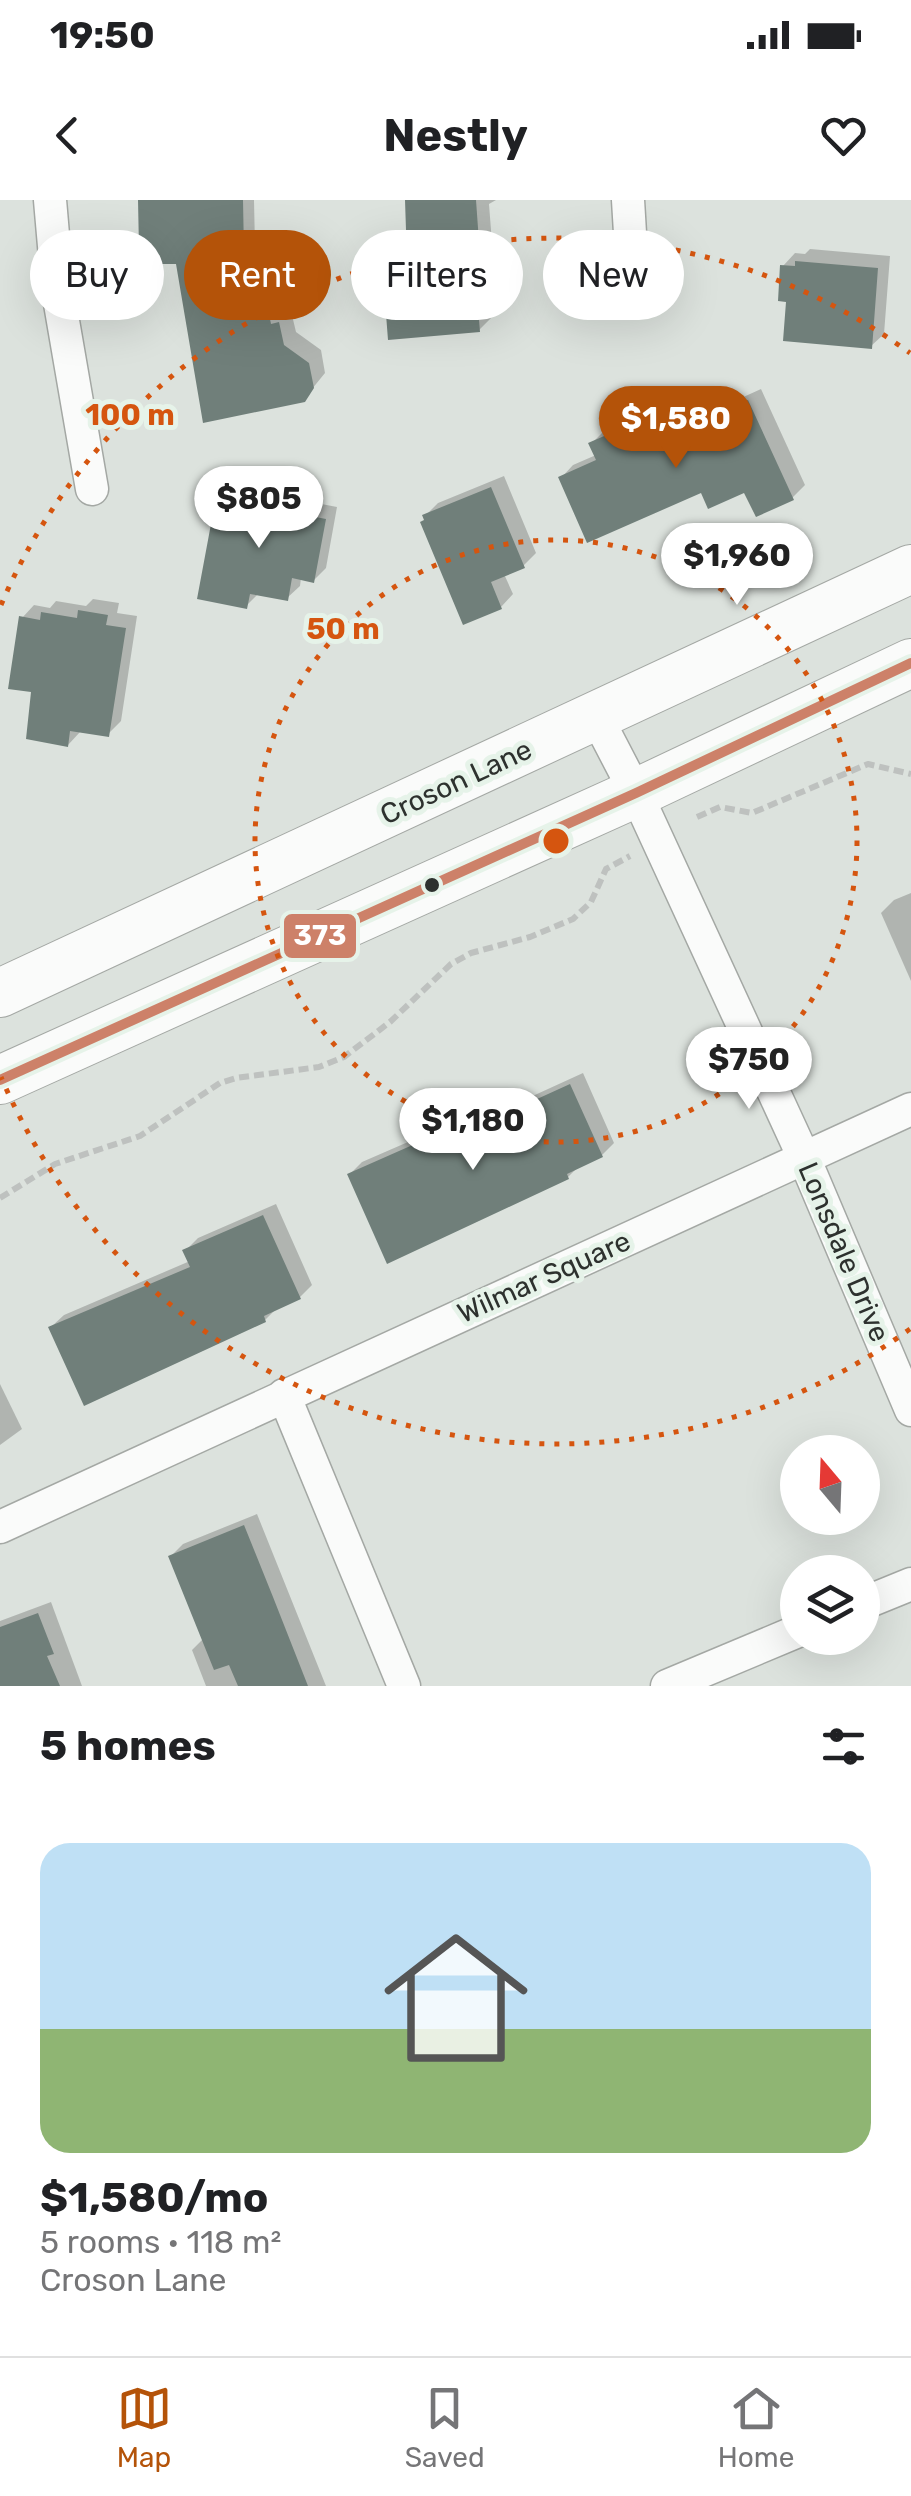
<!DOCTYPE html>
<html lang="en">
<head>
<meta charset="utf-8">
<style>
  body { margin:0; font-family:Rubik,sans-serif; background:#f6f6f6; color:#202124; height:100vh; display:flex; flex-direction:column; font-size:38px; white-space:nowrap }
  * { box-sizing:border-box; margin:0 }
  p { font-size:32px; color:#757577 }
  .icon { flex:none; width:55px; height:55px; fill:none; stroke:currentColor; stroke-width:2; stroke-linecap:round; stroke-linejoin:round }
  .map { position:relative; height:1486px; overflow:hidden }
  .details { display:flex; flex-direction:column; background:#fff; flex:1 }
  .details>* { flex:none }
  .hud { position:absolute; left:30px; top:30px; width:852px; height:90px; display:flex; gap:20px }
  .needle { width:65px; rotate:341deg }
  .buttons { position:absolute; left:780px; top:1235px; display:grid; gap:20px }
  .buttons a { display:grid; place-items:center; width:100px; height:100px; border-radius:50%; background:#fff; box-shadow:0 10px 40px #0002; font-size:50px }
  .price { position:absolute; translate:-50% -85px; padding:0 22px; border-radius:35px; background:#fff; color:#222; font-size:32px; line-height:65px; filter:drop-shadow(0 2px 5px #0008) }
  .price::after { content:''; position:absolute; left:50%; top:60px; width:30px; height:22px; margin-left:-15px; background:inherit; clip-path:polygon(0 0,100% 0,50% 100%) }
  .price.on { background:#b45309; color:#fff }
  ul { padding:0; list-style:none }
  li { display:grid; align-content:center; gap:20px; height:530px; padding:0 40px }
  li span { display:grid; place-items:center; height:310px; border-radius:30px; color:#555 }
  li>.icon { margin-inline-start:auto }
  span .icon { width:180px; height:180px; fill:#fffc; stroke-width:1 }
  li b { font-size:42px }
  h2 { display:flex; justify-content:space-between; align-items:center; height:120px; padding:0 40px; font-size:42px }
  .chip { padding:0 35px; border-radius:45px; background:#fff; box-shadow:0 10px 40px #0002; font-size:35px; line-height:90px }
  .chip.on { background:#b45309; color:#fff }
  .status { display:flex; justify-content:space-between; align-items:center; height:70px; padding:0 50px; background:#fff; direction:ltr }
  .status svg { height:28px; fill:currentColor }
  header { display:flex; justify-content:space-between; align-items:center; height:130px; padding:0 40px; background:#fff; font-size:45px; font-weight:700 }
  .tabs { display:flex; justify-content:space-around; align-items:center; height:140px; border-top:2px solid #e0e0e0; background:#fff; font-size:28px; color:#757577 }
  .tabs a { display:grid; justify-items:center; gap:5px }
  .tabs .on { color:#b45309 }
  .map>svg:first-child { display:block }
  .shadow { fill:#0003 }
  .building { fill:#707f7a }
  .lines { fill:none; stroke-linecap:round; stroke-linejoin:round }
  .street-casing { stroke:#a4a8a4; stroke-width:35 }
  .secondary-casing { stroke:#a4a8a4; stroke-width:50 }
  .path { stroke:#bec1bf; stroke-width:6; stroke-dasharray:10 5; stroke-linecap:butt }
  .street { stroke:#fafbfa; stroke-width:32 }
  .secondary { stroke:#fafbfa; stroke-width:48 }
  .bus-1-casing { stroke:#e6f3e9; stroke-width:18 }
  .bus-1 { stroke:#cd8169; stroke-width:10 }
  .ring { fill:none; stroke:#d5550f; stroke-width:5; stroke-dasharray:5 10 }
  .bus-dot { fill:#2d312e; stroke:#e6f3e9; stroke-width:4 }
  .labels { text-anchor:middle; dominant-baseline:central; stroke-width:10; stroke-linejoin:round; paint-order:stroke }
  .street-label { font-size:28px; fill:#2d312e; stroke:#e6f3e9 }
  .centre { fill:#d5550f; stroke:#e6f3e9; stroke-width:5 }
  .ring-label { font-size:30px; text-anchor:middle; font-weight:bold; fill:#d5550f; stroke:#e6f3e9; stroke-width:10; stroke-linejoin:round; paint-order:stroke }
  .line-badge { stroke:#e6f3e9; stroke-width:4 }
  .badge-label { font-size:28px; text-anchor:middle; font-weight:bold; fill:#fff }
</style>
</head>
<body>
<div class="status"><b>19:50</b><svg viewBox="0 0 49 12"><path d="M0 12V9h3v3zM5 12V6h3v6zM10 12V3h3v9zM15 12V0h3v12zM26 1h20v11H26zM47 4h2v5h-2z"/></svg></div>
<header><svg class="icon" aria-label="back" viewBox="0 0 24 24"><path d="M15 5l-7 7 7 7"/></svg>Nestly<svg class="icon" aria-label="heart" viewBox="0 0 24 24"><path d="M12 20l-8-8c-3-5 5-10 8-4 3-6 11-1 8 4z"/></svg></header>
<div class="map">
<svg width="911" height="1486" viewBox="0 0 911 1486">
  <rect width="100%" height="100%" fill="#dce2dd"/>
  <g class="shadow">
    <path d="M141,0H254L256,93L278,88L283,113L291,111L296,132L321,150L325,173L303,200L179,62L157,47Z"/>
    <path d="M407,0H496L489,4L494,69L488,75L491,118L479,130L384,63L397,50L409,49Z"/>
    <path d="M810,49L890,56L884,134L871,146L788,99L783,66L795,53L805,54Z"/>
    <path d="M761,189L805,285L792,298L746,289L702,290L561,278L573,265L596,255L591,244L604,231L637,216L646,235L725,198L728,204Z"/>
    <path d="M504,276L536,353L523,366L504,374L513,394L501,407L425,316L438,303Z"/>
    <path d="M243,280L312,292L311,302L337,307L326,368L314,380L301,378L300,386L287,398L259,393L246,406L213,325L225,312L231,293Z"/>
    <path d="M93,399L119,403L117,413L137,416L121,521L108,534L80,532L68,545L33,490L22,418L34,405L50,408L56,401L86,406Z"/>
    <path d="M911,693V781L881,713L894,700Z"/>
    <path d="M583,873L614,943L602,955L580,965L568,977L350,974L362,962L454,922L458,930Z"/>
    <path d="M276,1004L312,1085L300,1097L278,1107L265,1120L51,1127L64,1115L190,1061L185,1051L198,1038Z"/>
    <path d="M0,1184L22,1229L0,1245Z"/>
    <path d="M257,1314L326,1486H206L192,1450L204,1438L171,1356L183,1344Z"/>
    <path d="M51,1402L82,1486H0V1421Z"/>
  </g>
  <g class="building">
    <path d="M138,0H243L245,104L266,99L271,124L279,122L284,145L309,163L314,188L305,202L203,223L176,64H158L155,60V49H139Z"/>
    <path d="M405,0H476L482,84H476L480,132L388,140L382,62L407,60Z"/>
    <path d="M795,61L878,68L872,149L783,141L786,102L778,101L780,65L795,66Z"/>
    <path d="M748,200L794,300L756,317L744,293L708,309L701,293L587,343L558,277L596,260L588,243L625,227L633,245L712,209L715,214Z"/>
    <path d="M491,287L525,368L491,382L502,409L463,425L420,322L424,320L422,315Z"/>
    <path d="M228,291L301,304L300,314L326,319L314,383L292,378L288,401L250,394L247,409L197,399L211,324L222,326Z"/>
    <path d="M78,410L108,415L106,425L126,428L109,537L70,531L68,547L26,539L31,492L8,489L19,416L40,420L41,412L77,418Z"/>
    <path d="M570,884L603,957L567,974L569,979L387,1064L347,974L442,932L445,941Z"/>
    <path d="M263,1015L301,1099L264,1116L266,1122L84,1206L48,1127L190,1067L182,1050Z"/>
    <path d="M244,1325L273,1397L308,1486H238L229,1465L214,1470L168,1356Z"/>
    <path d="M38,1413L54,1454L47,1456L60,1486H0V1427Z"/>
  </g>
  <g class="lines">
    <defs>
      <g id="street">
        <path d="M50,0L58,92L92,289"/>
        <path d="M628,0L632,66"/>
        <path d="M596,516L636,593L805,960L911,1210"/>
        <path d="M284,1195L404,1486"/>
        <path d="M0,1327L911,909"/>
        <path d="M862,1404L911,1384"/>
        <path d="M667,1486L798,1431"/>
      </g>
      <g id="secondary">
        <path d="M0,793L911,369"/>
        <path d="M0,880L636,593L911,463"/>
      </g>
    </defs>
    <use href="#street" class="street-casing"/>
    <use href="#secondary" class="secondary-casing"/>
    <g class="path">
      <path d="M697,617L720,607L752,613L868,564L911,574"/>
      <path d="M0,998L55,964L140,936L220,883L236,878L319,867L344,857L390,822L451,764L471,753L530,737L573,719L591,702L606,669L630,656"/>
    </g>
    <use href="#street" class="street"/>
    <use href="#secondary" class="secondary"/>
    <defs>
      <path id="bus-1" d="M0,880L636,593L911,463"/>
    </defs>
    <use href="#bus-1" class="bus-1-casing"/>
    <use href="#bus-1" class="bus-1"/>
  </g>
  <g class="ring">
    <circle cx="556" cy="641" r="301"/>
    <path d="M910 1129A603 603 0 0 1 1 877M1 405A603 603 0 0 1 910 153"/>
  </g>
  <circle class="bus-dot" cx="432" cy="685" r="9"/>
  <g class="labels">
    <g class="street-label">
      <text transform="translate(456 582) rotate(-25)">Croson Lane</text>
      <text transform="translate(844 1052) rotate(67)">Lonsdale Drive</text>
      <text transform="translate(544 1077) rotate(-24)">Wilmar Square</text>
    </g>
  </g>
  <circle cx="556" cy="641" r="15" class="centre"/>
  <g class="ring-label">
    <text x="130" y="225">100 m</text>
    <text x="343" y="439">50 m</text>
  </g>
  <rect class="line-badge" x="282" y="712" width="76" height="48" rx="10" fill="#cd8169"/>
  <g class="badge-label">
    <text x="320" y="745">373</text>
  </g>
</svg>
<div class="buttons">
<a><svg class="needle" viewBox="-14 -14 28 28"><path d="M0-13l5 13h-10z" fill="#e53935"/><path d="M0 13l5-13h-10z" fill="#757577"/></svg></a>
<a><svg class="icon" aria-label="layers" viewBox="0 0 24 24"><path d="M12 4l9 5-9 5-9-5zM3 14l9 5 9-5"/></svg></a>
</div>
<b class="price on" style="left:676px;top:271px">$1,580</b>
<b class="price" style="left:259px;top:351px">$805</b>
<b class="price" style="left:737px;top:408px">$1,960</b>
<b class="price" style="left:749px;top:912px">$750</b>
<b class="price" style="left:473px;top:973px">$1,180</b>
<div class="hud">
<a class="chip">Buy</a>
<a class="chip on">Rent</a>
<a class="chip">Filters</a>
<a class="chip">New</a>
</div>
</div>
<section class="details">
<h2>5 homes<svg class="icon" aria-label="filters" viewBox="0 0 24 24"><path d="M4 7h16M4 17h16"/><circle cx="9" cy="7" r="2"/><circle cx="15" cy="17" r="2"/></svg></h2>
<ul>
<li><span style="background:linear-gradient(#bfe0f5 60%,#8fb573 0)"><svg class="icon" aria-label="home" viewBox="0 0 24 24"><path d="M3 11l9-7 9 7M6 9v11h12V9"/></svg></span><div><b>$1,580/mo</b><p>5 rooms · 118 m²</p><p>Croson Lane</p></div></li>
</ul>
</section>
<nav class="tabs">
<a class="on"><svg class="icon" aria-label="map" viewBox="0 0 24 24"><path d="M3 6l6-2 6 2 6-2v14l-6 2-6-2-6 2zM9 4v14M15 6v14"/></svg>Map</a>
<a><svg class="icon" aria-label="saved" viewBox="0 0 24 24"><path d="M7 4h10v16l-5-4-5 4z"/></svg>Saved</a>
<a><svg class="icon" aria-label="home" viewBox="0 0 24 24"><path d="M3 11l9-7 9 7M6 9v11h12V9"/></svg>Home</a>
</nav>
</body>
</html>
